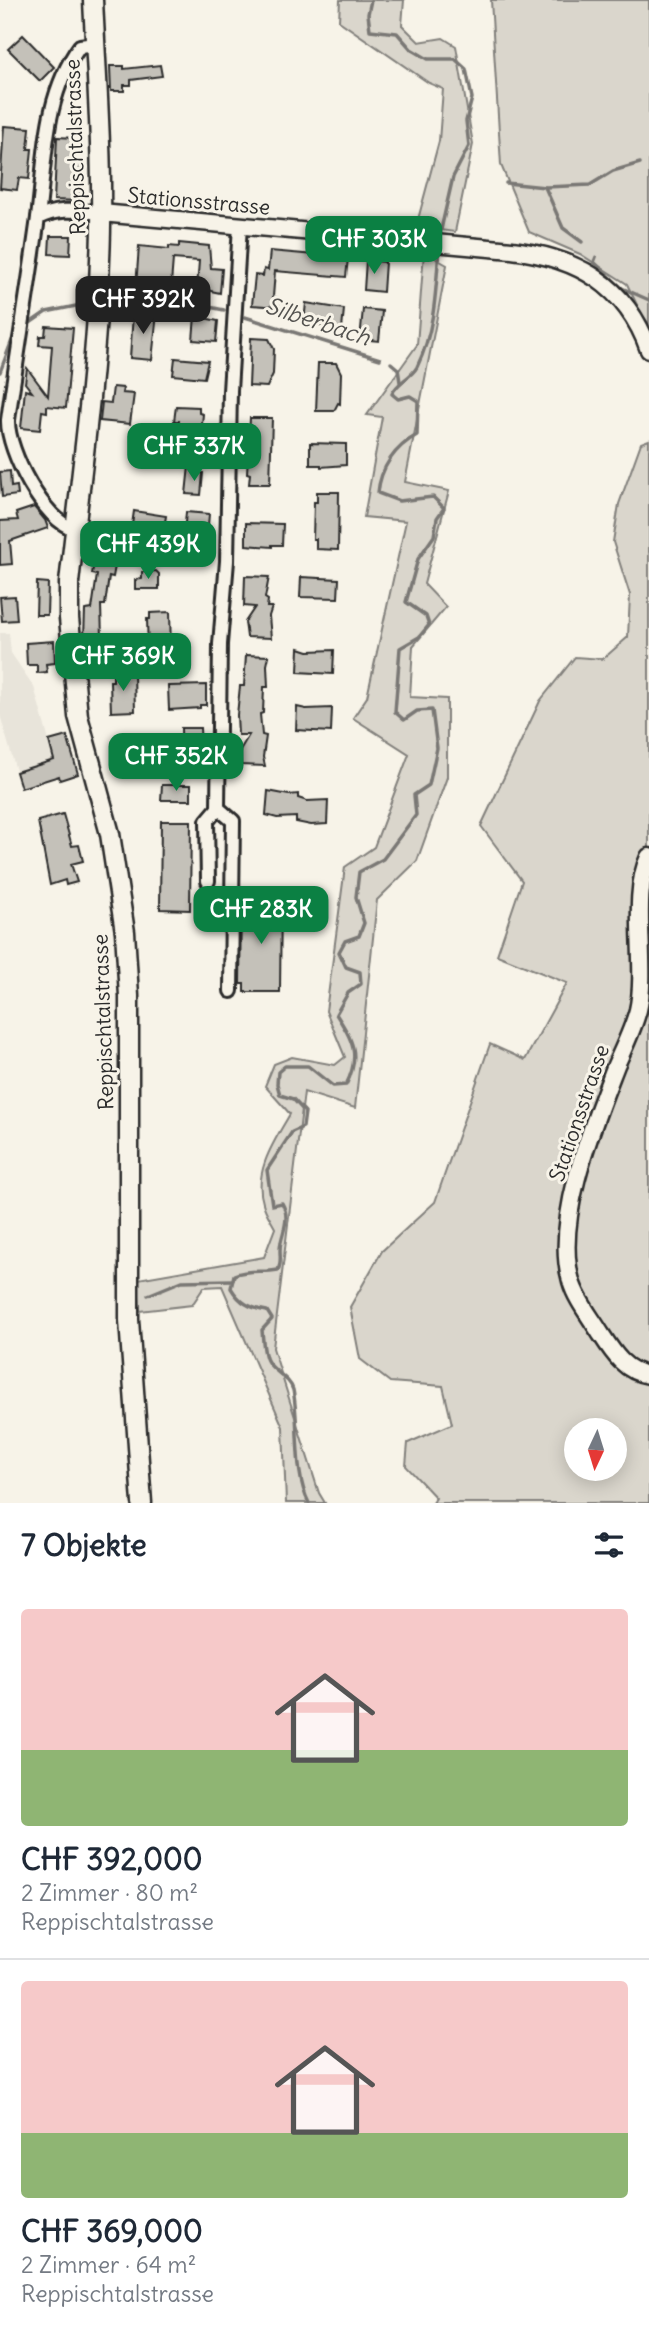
<!DOCTYPE html>
<html lang="de">
<head>
<meta charset="utf-8">
<style>
  body { margin:0; font-family:Delius,sans-serif; background:#f6f6f7; color:#1f2937; height:100vh; display:flex; flex-direction:column; font-size:26px; white-space:nowrap }
  * { box-sizing:border-box; margin:0 }
  p { font-size:23px; color:#747a83 }
  .icon { flex:none; width:38px; height:38px; fill:none; stroke:currentColor; stroke-width:2; stroke-linecap:round; stroke-linejoin:round }
  .map { position:relative; height:1503px; overflow:hidden }
  .side { display:flex; flex-direction:column; background:#fff; flex:1 }
  .side>* { flex:none }
  .needle { width:46px; rotate:184deg }
  .tools { position:absolute; left:564px; top:1418px; display:grid; gap:14px }
  .tools a { display:grid; place-items:center; width:63px; height:63px; border-radius:50%; background:#fff; box-shadow:0 4px 18px #0003; font-size:35px }
  .price { position:absolute; translate:-50% -60px; padding:0 16px; border-radius:14px; background:#0b8043; color:#fff; font-size:23px; line-height:46px; filter:drop-shadow(0 2px 4px #0008) }
  .price::after { content:''; position:absolute; left:50%; top:42px; width:21px; height:16px; margin-left:-10px; background:inherit; clip-path:polygon(0 0,100% 0,50% 100%) }
  .price.on { background:#222; color:#fff }
  ul { padding:0; list-style:none }
  li { display:grid; align-content:center; gap:14px; height:371px; padding:0 21px }
  li+li { border-top:2px solid #e0e1e3 }
  li span { display:grid; place-items:center; height:217px; border-radius:7px; color:#555 }
  li>.icon { margin-inline-start:auto }
  span .icon { width:126px; height:126px; fill:#fffc; stroke-width:1 }
  li b { font-size:30px }
  h2 { display:flex; justify-content:space-between; align-items:center; height:84px; padding:0 21px; font-size:30px }
  .map>svg:first-child { display:block }
  .built { fill:#e8e4da }
  .green { fill:#dad6cc; stroke:#82807c; stroke-width:2; fill-rule:evenodd }
  .lines { fill:none; stroke-linecap:round; stroke-linejoin:round }
  .stream { stroke:#7a7874; stroke-width:3.5 }
  .building { fill:#c4c1b9; stroke:#2b2b2b; stroke-width:2 }
  .minor-casing { stroke:#2b2b2b; stroke-width:18 }
  .tertiary-casing { stroke:#2b2b2b; stroke-width:21 }
  .secondary-casing { stroke:#2b2b2b; stroke-width:23 }
  .minor { stroke:#f7f3e8; stroke-width:12 }
  .tertiary { stroke:#f7f3e8; stroke-width:16 }
  .secondary { stroke:#f7f3e8; stroke-width:18 }
  .labels { text-anchor:middle; dominant-baseline:central; stroke-width:6; stroke-linejoin:round; paint-order:stroke }
  .street-label { font-size:21px; fill:#2b2b2b; stroke:#f7f3e8 }
  .water-label { font-size:23px; font-style:italic; fill:#53524f; stroke:#f7f3e8 }
</style>
</head>
<body>
<div class="map">
<svg width="649" height="1503" viewBox="0 0 649 1503">
  <rect width="100%" height="100%" fill="#f7f3e8"/>
  <filter id="ink" filterUnits="userSpaceOnUse"><feTurbulence type="fractalNoise" baseFrequency=".0143" numOctaves="2"/><feDisplacementMap in="SourceGraphic" scale="14" xChannelSelector="R" yChannelSelector="G"/><feConvolveMatrix kernelMatrix="1 2 1 2 8 2 1 2 1" color-interpolation-filters="sRGB"/></filter>
  <g filter="url(#ink)">
    <path class="built" d="M0,633H9L11,653L34,687L49,741L67,736L78,774L60,780L58,777L21,788L0,715Z"/>
    <g class="green">
      <path d="M340,0H404L402,25L419,42L443,38L456,46L473,144L455,232L416,227L439,141L443,89L429,83L339,21Z"/>
      <path d="M491,0H649V330L627,284L580,254L529,232L501,165Z"/>
      <path d="M424,252L447,265L405,482L449,491L424,584L446,607L413,646L410,697L447,699V777L417,861L377,900L355,1108L304,1092L273,1348L319,1493L325,1503H286L283,1427L222,1286L204,1287L192,1305L140,1311L138,1279L264,1257L275,1228C271,1220 265,1212 263,1203C253,1171 275,1140 290,1114L265,1086L274,1064L292,1057L335,1065L345,1057L326,1011L345,867L374,847L409,754L353,718L367,697L406,521L364,517L382,417L367,415L417,345Z"/>
      <path d="M649,440V1503H433L436,1498L406,1466L408,1443L452,1424L443,1386L390,1382L360,1359L350,1307L382,1251L435,1202L490,1044L525,1060L567,983L497,955L522,881L481,826L540,701L575,657L603,659L628,637L630,595L613,542L619,504L641,443ZM576,1430H614V1468H576Z"/>
    </g>
    <g class="lines">
      <g class="stream">
        <path d="M371,0L368,14L370,30L397,33L411,49L428,59H455L466,69L472,98L466,121L469,146L453,177L439,238"/>
        <path d="M506,183L545,187L563,228L582,242"/>
        <path d="M546,187L590,185L613,171L640,163"/>
        <path d="M596,257L594,262L622,288L649,300"/>
        <path d="M122,301L166,298L224,310"/>
        <path d="M245,317L380,359"/>
        <path d="M30,323L46,312L86,304"/>
        <path d="M391,363L398,369L400,382"/>
        <path d="M0,372L14,335"/>
        <path d="M148,1295L182,1281L233,1280"/>
        <path d="M309,1503C293,1473 300,1425 293,1390C290,1378 274,1372 268,1362C263,1355 263,1339 262,1330L272,1319L267,1311C250,1308 240,1303 231,1288L234,1275C248,1269 263,1273 278,1270C283,1260 278,1252 281,1242C284,1228 290,1217 282,1203L272,1205L267,1170L292,1132L303,1127L305,1112L293,1099L280,1095L277,1084L278,1072L285,1066H308L333,1086L346,1085C361,1055 353,1041 336,1014L348,993L361,984L360,972L346,967L339,952L345,941L359,936L364,923L356,897L359,872L383,859L416,815L414,795L429,785L437,748L432,710L417,711L404,720L395,712L400,648L419,637L429,625L426,616L406,602L418,559L434,536L437,518L444,508L433,497L399,501L378,493C380,468 395,447 417,435L418,401L410,396L398,399L392,394C397,382 411,378 417,367C435,331 436,288 439,249"/>
      </g>
    </g>
    <g class="building">
      <path d="M23,35L54,67L40,81L8,49Z"/>
      <path d="M160,65L162,76L131,80V85H124V91H111L110,66H124V69Z"/>
      <path d="M4,126L30,128L28,149H32L29,179L19,178L17,190L0,188Z"/>
      <path d="M57,137L75,138L73,164L82,165L80,201L54,200Z"/>
      <path d="M50,236H71L70,255L49,254Z"/>
      <path d="M179,243L209,246L211,268L222,269L220,293L197,288L199,261L173,259L171,284L136,287L139,246L169,249V246L179,247Z"/>
      <path d="M270,251L348,258L346,277L275,271L273,297L279,298V307L252,305L255,275L263,276L264,269L268,270Z"/>
      <path d="M366,260L385,262L383,292L364,290Z"/>
      <path d="M306,303L344,309L342,329L304,322Z"/>
      <path d="M363,309L382,311L379,341L360,339Z"/>
      <path d="M157,313L152,360L130,358L133,314Z"/>
      <path d="M195,316L218,321L216,342L193,340Z"/>
      <path d="M46,326L73,328L66,408L47,406V412L42,411L40,430L21,428L25,390L32,392L25,383L27,368L48,396L52,346L39,345L40,336H45Z"/>
      <path d="M251,338L269,339L274,349L273,374L267,387L249,386Z"/>
      <path d="M175,358L208,361L204,378L173,375Z"/>
      <path d="M318,363H336L341,373L340,404L338,403L334,411H316Z"/>
      <path d="M113,387L123,388L122,393L134,394L130,424L100,421L102,402L111,403Z"/>
      <path d="M176,406L199,407V413L203,414L199,454L177,453L179,421H174Z"/>
      <path d="M250,418H272L270,484H249L250,474L247,473Z"/>
      <path d="M310,443L346,444V465L321,467V465H310Z"/>
      <path d="M189,466L195,473H203L201,495L186,494Z"/>
      <path d="M10,471L11,487L17,486L18,495L2,497L0,472Z"/>
      <path d="M317,492H339L338,550L316,549V539H313L314,502H317Z"/>
      <path d="M34,507L45,520L48,528L10,541L12,564L0,565V521L18,520L16,513Z"/>
      <path d="M134,511L166,516L162,540L136,536V533L131,532Z"/>
      <path d="M186,512L209,514L206,547L183,545Z"/>
      <path d="M246,523L283,524L282,545H272V547L246,545Z"/>
      <path d="M92,546L109,549L106,565L115,566L113,577L109,576L105,605H101L102,638H84L85,610L92,609L97,575L92,574L94,562L89,561Z"/>
      <path d="M156,571L159,574V589H135V580L142,579V572Z"/>
      <path d="M245,576L269,577L265,598L268,600L267,607H272L269,616L271,638L247,637L245,622L255,607L244,606Z"/>
      <path d="M301,577L339,579L338,598L300,597Z"/>
      <path d="M37,582L48,583L47,615H36Z"/>
      <path d="M15,596L17,620L2,621L0,597Z"/>
      <path d="M170,612L171,649L148,650L147,619H150V613Z"/>
      <path d="M54,641L55,663L46,664L47,672L37,673V665H27L26,643Z"/>
      <path d="M299,648L308,651L334,650L333,674L298,672Z"/>
      <path d="M246,655L269,656L267,665L268,687H264L263,713L260,714L262,735L266,736L263,757L265,766L241,765L240,750L249,735H238L237,715L240,686H244Z"/>
      <path d="M134,674L135,711L111,712L110,681H113V675Z"/>
      <path d="M206,685V705H200V708L169,710L168,686Z"/>
      <path d="M297,707L306,709L332,708L331,732L296,730Z"/>
      <path d="M181,728H200L202,765L182,766Z"/>
      <path d="M67,736L78,774L60,780L59,776L21,788L16,772L54,760L49,741Z"/>
      <path d="M136,741H160L161,761L123,763V743Z"/>
      <path d="M162,785H191V800H161Z"/>
      <path d="M268,791L289,795L298,794V798L307,801L328,800L327,824L311,825L296,822V817L277,818L266,815Z"/>
      <path d="M63,814L72,846L79,845L83,861L71,864L77,882L66,885L65,880L50,885L38,821Z"/>
      <path d="M161,821H191L190,910L160,909Z"/>
      <path d="M245,899H281L280,992H244V984H240L241,907H245Z"/>
    </g>
    <g class="lines">
      <defs>
        <g id="minor">
          <path d="M38,218C59,207 78,211 101,213"/>
          <path d="M75,529C45,523 7,451 8,420C17,355 28,290 37,225C46,164 42,98 80,46L95,44"/>
          <path d="M218,808L233,821L231,991"/>
          <path d="M208,881L207,821L218,808L220,644L227,561L230,391L240,225"/>
        </g>
        <g id="tertiary">
          <path d="M101,213L512,250C578,258 626,285 649,350"/>
          <path d="M649,857C630,896 648,967 638,1010C633,1029 624,1047 616,1065C594,1122 553,1220 571,1281C576,1299 589,1315 599,1331C612,1351 624,1372 649,1375"/>
        </g>
        <path id="secondary" d="M93,0C97,86 104,174 100,260C96,368 81,476 69,583V618L78,716L110,834L125,932L129,996V1320L142,1503"/>
      </defs>
      <use href="#minor" class="minor-casing"/>
      <use href="#tertiary" class="tertiary-casing"/>
      <use href="#secondary" class="secondary-casing"/>
      <use href="#minor" class="minor"/>
      <use href="#tertiary" class="tertiary"/>
      <use href="#secondary" class="secondary"/>
    </g>
  </g>
  <g class="labels">
    <g class="street-label">
      <text transform="translate(75 147) rotate(-92)">Reppischtalstrasse</text>
      <text transform="translate(199 201) rotate(5)">Stationsstrasse</text>
      <text transform="translate(103 1022) rotate(-92)">Reppischtalstrasse</text>
      <text transform="translate(579 1113) rotate(-71)">Stationsstrasse</text>
    </g>
    <g class="water-label">
      <text transform="translate(318 321) rotate(18)">Silberbach</text>
    </g>
  </g>
</svg>
<div class="tools">
<a><svg class="needle" viewBox="-14 -14 28 28"><path d="M0-13l5 13h-10z" fill="#e53935"/><path d="M0 13l5-13h-10z" fill="#747a83"/></svg></a>
</div>
<b class="price" style="left:374px;top:276px">CHF 303K</b>
<b class="price on" style="left:143px;top:336px">CHF 392K</b>
<b class="price" style="left:194px;top:483px">CHF 337K</b>
<b class="price" style="left:148px;top:581px">CHF 439K</b>
<b class="price" style="left:123px;top:693px">CHF 369K</b>
<b class="price" style="left:176px;top:793px">CHF 352K</b>
<b class="price" style="left:261px;top:946px">CHF 283K</b>
</div>
<section class="side">
<h2>7 Objekte<svg class="icon" aria-label="filters" viewBox="0 0 24 24"><path d="M4 7h16M4 17h16"/><circle cx="9" cy="7" r="2"/><circle cx="15" cy="17" r="2"/></svg></h2>
<ul>
<li><span style="background:linear-gradient(#f6c9c9 65%,#8fb573 0)"><svg class="icon" aria-label="home" viewBox="0 0 24 24"><path d="M3 11l9-7 9 7M6 9v11h12V9"/></svg></span><div><b>CHF 392,000</b><p>2 Zimmer · 80 m²</p><p>Reppischtalstrasse</p></div></li>
<li><span style="background:linear-gradient(#f6c9c9 70%,#8fb573 0)"><svg class="icon" aria-label="home" viewBox="0 0 24 24"><path d="M3 11l9-7 9 7M6 9v11h12V9"/></svg></span><div><b>CHF 369,000</b><p>2 Zimmer · 64 m²</p><p>Reppischtalstrasse</p></div></li>
</ul>
</section>
</body>
</html>
